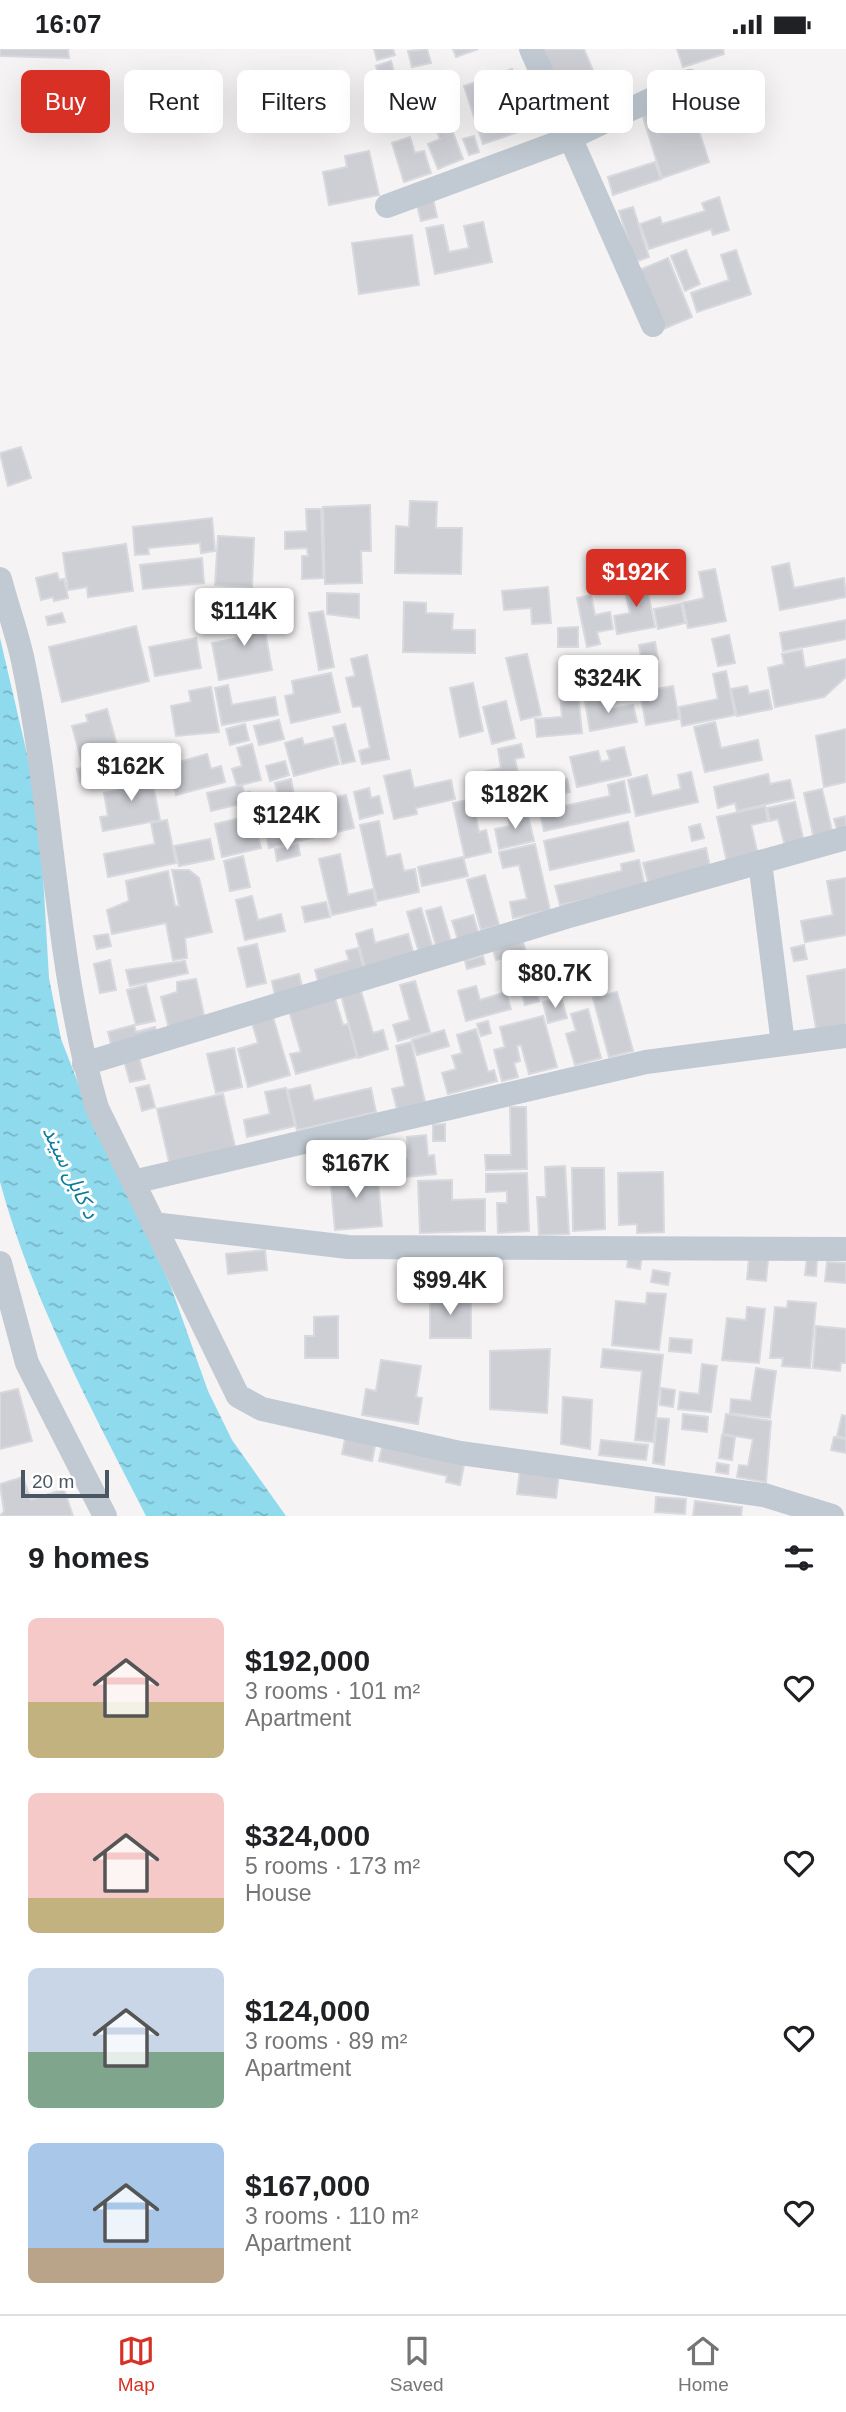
<!DOCTYPE html>
<html lang="en">
<head>
<meta charset="utf-8">
<style>
  body { margin:0; font-family:Helvetica,"Noto Sans Arabic",sans-serif; background:#f2f2f2; color:#202124; height:100vh; display:flex; flex-direction:column; font-size:26px; white-space:nowrap }
  * { box-sizing:border-box; margin:0 }
  p { font-size:23px; color:#757577 }
  .icon { flex:none; width:38px; height:38px; fill:none; stroke:currentColor; stroke-width:2; stroke-linecap:round; stroke-linejoin:round }
  .map { position:relative; height:1467px; overflow:hidden }
  .sheet { display:flex; flex-direction:column; background:#fff; flex:1 }
  .sheet>* { flex:none }
  .banner { position:absolute; left:21px; top:21px; width:805px; height:63px; display:flex; gap:14px }
  .scale { position:absolute; left:21px; bottom:18px; width:88px; box-sizing:border-box; padding-left:7px; border:4px solid #4a5661; border-top:0; font-size:19px; line-height:24px; white-space:nowrap; color:#4a5661; -webkit-text-stroke:5px #fff; paint-order:stroke }
  .price { position:absolute; translate:-50% -60px; padding:0 16px; border-radius:7px; background:#fff; color:#222; font-size:23px; line-height:46px; filter:drop-shadow(0 2px 4px #0008) }
  .price::after { content:''; position:absolute; left:50%; top:42px; width:21px; height:16px; margin-left:-10px; background:inherit; clip-path:polygon(0 0,100% 0,50% 100%) }
  .price.selected { background:#d93025; color:#fff }
  ul { padding:0; list-style:none }
  li { display:flex; align-items:center; gap:21px; height:175px; padding:0 28px }
  li span { display:grid; place-items:center; flex:none; width:196px; height:140px; border-radius:10px; color:#555 }
  li>.icon { margin-inline-start:auto }
  span .icon { width:84px; height:84px; fill:#fffc; stroke-width:1 }
  li b { font-size:30px }
  h2 { display:flex; justify-content:space-between; align-items:center; height:84px; padding:0 28px; font-size:30px }
  .chip { padding:0 24px; border-radius:10px; background:#fff; box-shadow:0 7px 28px #0002; font-size:24px; line-height:63px }
  .chip.selected { background:#d93025; color:#fff }
  .status { display:flex; justify-content:space-between; align-items:center; height:49px; padding:0 35px; background:#fff; direction:ltr }
  .status svg { height:19px; fill:currentColor }
  .tab-bar { display:flex; justify-content:space-around; align-items:center; height:98px; border-top:2px solid #e0e0e0; background:#fff; font-size:19px; color:#757577 }
  .tab-bar a { display:grid; justify-items:center; gap:4px }
  .tab-bar .selected { color:#d93025 }
  .map>svg:first-child { display:block }
  .water { fill:url(#water-ripples) }
  .building { fill:#cdcfd5; stroke:#d7d9de; stroke-width:2 }
  .lines { fill:none; stroke-linecap:round; stroke-linejoin:round }
  .street { stroke:#c1cad2; stroke-width:24 }
  .labels { text-anchor:middle; dominant-baseline:central; stroke-width:6; stroke-linejoin:round; paint-order:stroke }
  .water-label { font-size:21px; font-style:italic; fill:#0c7c9b; stroke:#fff }
</style>
</head>
<body>
<div class="status"><b>16:07</b><svg viewBox="0 0 49 12"><path d="M0 12V9h3v3zM5 12V6h3v6zM10 12V3h3v9zM15 12V0h3v12zM26 1h20v11H26zM47 4h2v5h-2z"/></svg></div>
<div class="map">
<svg width="846" height="1467" viewBox="0 0 846 1467">
  <defs>
    <pattern id="water-ripples" width="26" height="14" patternUnits="userSpaceOnUse" patternTransform="scale(1.75)"><rect width="26" height="14" fill="#90daee"/><path d="M2 4q2-2 4 0t4 0M15 11q2-2 4 0t4 0" fill="none" stroke="#78b4c4"/></pattern>
  </defs>
  <rect width="100%" height="100%" fill="#f5f3f3"/>
  <path class="water" d="M0,589L31,722L41,792L49,929L61,990L82,1044L171,1238L208,1342L232,1391L286,1467H146C91,1359 32,1251 0,1133Z"/>
  <g class="building">
    <path d="M0,0H68L69,9L0,7Z"/>
    <path d="M374,0H393L395,6L377,11Z"/>
    <path d="M427,0L431,14L412,18L408,2Z"/>
    <path d="M453,0H478L456,8Z"/>
    <path d="M539,0H584L606,53L568,69Z"/>
    <path d="M677,0H723L724,5L683,18Z"/>
    <path d="M391,12L403,54L387,59L376,17Z"/>
    <path d="M512,20L519,41L508,45L515,63L526,59L533,78L483,95L464,37Z"/>
    <path d="M455,32L459,49L416,61L412,43Z"/>
    <path d="M688,47L709,113L662,129L641,62Z"/>
    <path d="M449,73L463,110L438,120L428,95L440,90L435,78Z"/>
    <path d="M474,87L479,103L469,106L463,90Z"/>
    <path d="M410,88L415,104L424,102L431,124L404,133L392,94Z"/>
    <path d="M369,102L379,146L329,156L323,123L347,118L345,107Z"/>
    <path d="M655,113L661,130L613,146L608,128Z"/>
    <path d="M432,145L437,168L421,172L415,148Z"/>
    <path d="M719,148L729,181L713,186L711,180L649,200L640,175L660,168L662,175L705,162L702,154Z"/>
    <path d="M633,158L649,208L635,213L619,162Z"/>
    <path d="M483,173L492,213L435,225L426,179L443,176L449,203L469,199L464,177Z"/>
    <path d="M412,186L419,236L359,245L352,194Z"/>
    <path d="M686,201L700,235L685,242L671,207Z"/>
    <path d="M736,201L751,245L697,263L691,244L729,231L721,206Z"/>
    <path d="M668,209L692,268L661,281L637,222Z"/>
    <path d="M21,398L31,429L8,437L0,404Z"/>
    <path d="M410,452L437,453L436,479H462L461,525L395,524L396,477L409,478Z"/>
    <path d="M370,456L371,502H361L362,534L325,535L323,458Z"/>
    <path d="M306,460H321L323,529L302,530V507H308L307,499L285,500V483L307,482Z"/>
    <path d="M212,469L215,502L201,504L200,494L148,499L149,505L135,506L133,478Z"/>
    <path d="M218,487L254,489L252,538L215,536Z"/>
    <path d="M126,495L133,542L88,548L87,538L68,541L63,504Z"/>
    <path d="M202,509L204,534L143,540L140,516Z"/>
    <path d="M789,514L794,539L844,529L846,548L780,561L772,518Z"/>
    <path d="M715,520L726,572L688,579L683,554L704,549L699,523Z"/>
    <path d="M57,524L59,531L64,530L68,549L54,552L53,548L41,551L36,529Z"/>
    <path d="M645,530L655,578L617,585L614,567L630,564L623,534Z"/>
    <path d="M548,538L551,574L532,575L531,559L504,561L502,542Z"/>
    <path d="M327,544L359,545V569L327,565Z"/>
    <path d="M591,546L595,566L610,563L613,580L597,583L600,595L587,598L577,549Z"/>
    <path d="M404,553L426,554V564L453,565L452,581H475V604L403,603Z"/>
    <path d="M681,555L685,574L658,580L654,560Z"/>
    <path d="M261,560L272,621L219,631L212,594L238,589L234,566Z"/>
    <path d="M323,562L334,618L319,621L309,564Z"/>
    <path d="M62,564L65,573L48,576L46,568Z"/>
    <path d="M846,571V590L783,602L780,584Z"/>
    <path d="M136,577L149,632L62,653L49,598Z"/>
    <path d="M578,578V598H558V579Z"/>
    <path d="M729,586L735,614L718,617L712,590Z"/>
    <path d="M196,589L201,619L155,627L149,598Z"/>
    <path d="M655,593L658,610L642,613L639,596Z"/>
    <path d="M802,601L805,619L846,610V628L824,648L775,658L768,619L784,615L782,605Z"/>
    <path d="M527,605L541,666L521,671L506,609Z"/>
    <path d="M367,606L389,710L362,715L359,702L370,699L361,657L353,658L346,629L355,627L351,610Z"/>
    <path d="M597,620L600,638L589,640L586,623Z"/>
    <path d="M726,622L735,666L682,677L679,658L718,650L713,625Z"/>
    <path d="M331,624L340,663L291,674L285,647L294,645L292,632Z"/>
    <path d="M473,634L483,682L460,688L450,639Z"/>
    <path d="M228,636L232,656L275,648L278,666L222,676L215,639Z"/>
    <path d="M673,637L679,670L646,676L640,643Z"/>
    <path d="M747,637L749,645L768,641L772,660L737,667L731,640Z"/>
    <path d="M211,638L219,683L176,687L171,657L191,653L189,642Z"/>
    <path d="M578,645L582,684L537,688L535,670L562,668L560,646Z"/>
    <path d="M605,648L607,661L633,656L637,673L590,682L585,652Z"/>
    <path d="M506,652L515,689L492,695L483,658Z"/>
    <path d="M107,660L119,704L82,714L72,677L88,673L86,666Z"/>
    <path d="M279,671L284,690L259,696L254,677Z"/>
    <path d="M715,673L721,699L758,691L762,711L705,723L694,678Z"/>
    <path d="M245,675L249,691L230,696L226,680Z"/>
    <path d="M345,675L355,712L342,715L333,678Z"/>
    <path d="M846,680V733L824,738L816,687Z"/>
    <path d="M302,689L304,696L333,689L339,715L294,727L285,694Z"/>
    <path d="M252,695L261,731L237,737L232,720L242,717L237,699Z"/>
    <path d="M521,695L524,708L515,710L522,744L516,745L518,753L490,759L479,724L501,719L498,700Z"/>
    <path d="M624,698L631,726L577,738L570,708L598,702L601,713L610,711L607,702Z"/>
    <path d="M207,705L211,720L221,717L225,733L176,746L168,716Z"/>
    <path d="M285,712L289,726L270,732L266,717Z"/>
    <path d="M98,715L101,729L80,733L77,720Z"/>
    <path d="M150,721L160,771L103,782L100,768L108,767L104,744L124,740L121,727Z"/>
    <path d="M410,721L414,739L451,731L455,750L416,759L417,765L394,770L384,727Z"/>
    <path d="M691,723L698,753L636,767L628,731L647,726L652,747L681,740L678,726Z"/>
    <path d="M768,725L770,735L790,731L794,749L737,762L735,754L718,759L714,738Z"/>
    <path d="M291,730L294,746L279,749L275,734Z"/>
    <path d="M567,730L570,743L538,750L534,737Z"/>
    <path d="M624,732L630,763L544,782L538,754L553,751L555,759L610,747L608,736Z"/>
    <path d="M242,736L244,744L250,743L252,752L211,762L207,744Z"/>
    <path d="M369,739L371,749L379,747L383,764L360,770L354,743Z"/>
    <path d="M822,740L833,786L814,790L804,744Z"/>
    <path d="M346,746L354,779L269,799L260,758L283,753L285,762L301,758L303,769L330,763L327,750Z"/>
    <path d="M472,750L479,783L486,781L491,803L465,809L453,754Z"/>
    <path d="M795,753L804,793L785,797L778,770L770,772L767,759Z"/>
    <path d="M765,757L768,772L751,776L758,806L727,813L717,768Z"/>
    <path d="M527,762L534,792L499,800L495,780L510,777L508,766Z"/>
    <path d="M253,766L261,799L222,808L215,775Z"/>
    <path d="M846,767V782L838,784L834,770Z"/>
    <path d="M167,771L176,814L108,828L104,805L155,795L151,774Z"/>
    <path d="M379,772L386,808L400,805L404,822L415,820L419,843L377,852L360,776Z"/>
    <path d="M628,773L634,802L550,821L544,792Z"/>
    <path d="M700,775L704,789L692,792L689,778Z"/>
    <path d="M210,790L214,810L179,817L174,797Z"/>
    <path d="M298,795L300,806L277,812L275,800Z"/>
    <path d="M535,795L550,861L513,869L510,853L527,850L519,816L503,819L499,803Z"/>
    <path d="M706,799L710,818L648,833L643,814Z"/>
    <path d="M340,805L348,846L373,840L376,856L332,866L319,810Z"/>
    <path d="M243,807L250,838L230,842L224,812Z"/>
    <path d="M463,808L468,827L422,837L418,818Z"/>
    <path d="M639,811L645,838L560,856L555,837L622,822L621,815Z"/>
    <path d="M172,821H189L199,829L212,883L185,889L187,909L173,911L166,874L112,885L107,861L129,852L126,832L168,822L175,857H179Z"/>
    <path d="M485,826L499,876L481,881L467,831Z"/>
    <path d="M846,829V886L805,893L801,872L833,866L827,832Z"/>
    <path d="M252,847L258,871L281,865L285,882L245,891L236,851Z"/>
    <path d="M326,853L330,868L305,873L302,858Z"/>
    <path d="M441,858L452,896L437,900L426,862Z"/>
    <path d="M421,859L434,903L420,907L407,863Z"/>
    <path d="M473,866L480,889L459,894L452,872Z"/>
    <path d="M372,880L375,894L408,885L415,909L366,923L356,885Z"/>
    <path d="M108,885L111,897L97,900L94,887Z"/>
    <path d="M521,886L531,921L516,925L511,907L496,911L491,894Z"/>
    <path d="M257,895L266,934L247,938L238,899Z"/>
    <path d="M804,896L807,910L794,912L791,899Z"/>
    <path d="M358,899L366,927L320,939L315,921L349,911L346,902Z"/>
    <path d="M483,907L485,915L467,920L465,912Z"/>
    <path d="M110,911L116,941L100,944L94,915Z"/>
    <path d="M185,912L188,924L130,937L126,921Z"/>
    <path d="M846,920V980L817,985L807,927Z"/>
    <path d="M299,925L304,946L276,952L272,932Z"/>
    <path d="M196,930L206,975L170,984L161,948L177,943V933Z"/>
    <path d="M533,930L539,952L525,956L519,934Z"/>
    <path d="M415,932L430,983L398,992L393,976L410,971L400,936Z"/>
    <path d="M146,936L155,972L136,976L127,941Z"/>
    <path d="M476,937L480,951L506,943L511,960L466,972L458,942Z"/>
    <path d="M361,942L373,984L383,981L388,1000L358,1009L341,946Z"/>
    <path d="M617,943L633,1002L609,1008L593,949Z"/>
    <path d="M561,948L567,969L548,974L543,953Z"/>
    <path d="M335,949L343,976L348,975L357,1008L296,1025L290,1005L301,1003L289,962Z"/>
    <path d="M588,960L601,1009L575,1016L566,985L576,982L571,965Z"/>
    <path d="M543,967L557,1018L529,1025L521,996L517,997L520,1012L514,1014L518,1028L502,1032L494,1001L505,998L500,978Z"/>
    <path d="M273,968L290,1026L248,1038L238,1000L258,994L252,974Z"/>
    <path d="M488,972L491,984L481,987L477,975Z"/>
    <path d="M134,976L136,983L155,978L157,987L112,999L108,983Z"/>
    <path d="M476,980L488,1023L494,1021L497,1032L448,1045L442,1024L456,1020L452,1007L462,1004L457,986Z"/>
    <path d="M444,981L449,997L417,1006L412,991Z"/>
    <path d="M411,993L425,1053L397,1060L392,1040L405,1037L396,997Z"/>
    <path d="M234,999L242,1038L216,1044L207,1005Z"/>
    <path d="M139,1008L145,1030L130,1033L124,1012Z"/>
    <path d="M149,1036L155,1058L142,1062L136,1039Z"/>
    <path d="M310,1036L314,1052L371,1039L376,1063L297,1081L288,1041Z"/>
    <path d="M286,1039L295,1077L247,1088L244,1071L270,1065L265,1043Z"/>
    <path d="M223,1045L236,1102L170,1117L157,1060Z"/>
    <path d="M510,1058H526L527,1120L486,1121L485,1106H511Z"/>
    <path d="M445,1075V1092H433V1076Z"/>
    <path d="M426,1086L428,1107L434,1106L436,1125L386,1130L384,1111L408,1109L407,1088Z"/>
    <path d="M565,1117L569,1185L539,1186L537,1148H546L545,1118Z"/>
    <path d="M572,1119H604L605,1180L573,1182Z"/>
    <path d="M377,1121L382,1177L335,1181L330,1125Z"/>
    <path d="M663,1123L664,1183L637,1184V1175L619,1176L618,1124Z"/>
    <path d="M527,1124L529,1182L498,1184L497,1154H507V1142L486,1143V1125Z"/>
    <path d="M452,1131V1151L485,1150V1182L420,1184L418,1132Z"/>
    <path d="M265,1201L267,1221L228,1225L226,1205Z"/>
    <path d="M629,1205L642,1207L640,1220L627,1218Z"/>
    <path d="M807,1209L817,1211L816,1227L805,1226Z"/>
    <path d="M749,1210L768,1211L766,1232L747,1230Z"/>
    <path d="M827,1213L846,1214V1234L825,1232Z"/>
    <path d="M653,1221L670,1224L668,1236L651,1233Z"/>
    <path d="M647,1244L666,1245L659,1301L612,1296L616,1252L646,1255Z"/>
    <rect x="430" y="1246" width="41" height="43"/>
    <path d="M788,1252L816,1254L810,1319L782,1317L783,1309H770L775,1258L787,1259Z"/>
    <path d="M747,1258L765,1260L759,1314L722,1311L727,1269L746,1271Z"/>
    <path d="M338,1267V1309H305V1287H314V1268Z"/>
    <path d="M816,1277L846,1280V1314H841L840,1322L813,1319Z"/>
    <path d="M670,1289L692,1291L691,1304L669,1302Z"/>
    <path d="M550,1300L547,1364L490,1360V1302Z"/>
    <path d="M603,1300L663,1306L653,1393L635,1391L642,1322L601,1318Z"/>
    <path d="M381,1311L421,1317L416,1348L422,1349L418,1375L362,1366L366,1340L376,1342Z"/>
    <path d="M702,1315L717,1317L711,1363L678,1360L680,1343L699,1345Z"/>
    <path d="M756,1319L776,1322L770,1369L730,1364L731,1350L751,1352Z"/>
    <path d="M661,1339L675,1341L673,1358L660,1356Z"/>
    <path d="M18,1340L32,1392L0,1400V1344Z"/>
    <path d="M563,1348L592,1351L590,1400L561,1395Z"/>
    <path d="M683,1365L708,1368L707,1383L682,1380Z"/>
    <path d="M726,1365L771,1372L766,1433L737,1428L739,1416L748,1417L753,1390L723,1385Z"/>
    <path d="M842,1366L846,1367V1389L837,1387Z"/>
    <path d="M657,1369L669,1370L664,1416L653,1414Z"/>
    <path d="M346,1385L376,1392L372,1412L342,1405Z"/>
    <path d="M722,1386L735,1388L732,1411L719,1409Z"/>
    <path d="M834,1388L846,1390V1404L831,1401Z"/>
    <path d="M601,1391L648,1396L646,1411L599,1406Z"/>
    <path d="M383,1393L465,1411L460,1436L446,1433L447,1427L379,1412Z"/>
    <path d="M717,1414L729,1416L728,1425L716,1423Z"/>
    <path d="M520,1421L559,1425L556,1449L517,1445Z"/>
    <path d="M23,1428L31,1451L64,1440L73,1467H0L4,1462L0,1435Z"/>
    <path d="M656,1448L686,1450L685,1465L655,1463Z"/>
    <path d="M695,1452L742,1458L741,1467H693Z"/>
  </g>
  <g class="lines">
    <g class="street">
      <path d="M531,0L653,276"/>
      <path d="M387,157L568,90L690,32"/>
      <path d="M0,530C7,557 17,584 23,612C54,760 55,914 97,1059L238,1347L262,1360L460,1404L764,1446L832,1467"/>
      <path d="M760,813L783,995"/>
      <path d="M84,1015L569,867L846,789"/>
      <path d="M133,1133L646,1013L846,987"/>
      <path d="M153,1175L348,1198L846,1200"/>
      <path d="M0,1214L27,1314L105,1467"/>
    </g>
  </g>
  <g class="labels">
    <g class="water-label">
      <text transform="translate(71 1123) rotate(64)">د کابل سيند</text>
    </g>
  </g>
</svg>
<div class="scale">20 m</div>
<b class="price selected" style="left:636px;top:560px">$192K</b>
<b class="price" style="left:244px;top:599px">$114K</b>
<b class="price" style="left:608px;top:666px">$324K</b>
<b class="price" style="left:131px;top:754px">$162K</b>
<b class="price" style="left:515px;top:782px">$182K</b>
<b class="price" style="left:287px;top:803px">$124K</b>
<b class="price" style="left:555px;top:961px">$80.7K</b>
<b class="price" style="left:356px;top:1151px">$167K</b>
<b class="price" style="left:450px;top:1268px">$99.4K</b>
<div class="banner">
<a class="chip selected">Buy</a>
<a class="chip">Rent</a>
<a class="chip">Filters</a>
<a class="chip">New</a>
<a class="chip">Apartment</a>
<a class="chip">House</a>
</div>
</div>
<section class="sheet">
<h2>9 homes<svg class="icon" aria-label="filters" viewBox="0 0 24 24"><path d="M4 7h16M4 17h16"/><circle cx="9" cy="7" r="2"/><circle cx="15" cy="17" r="2"/></svg></h2>
<ul>
<li><span style="background:linear-gradient(#f6c9c9 60%,#c2b280 0)"><svg class="icon" aria-label="home" viewBox="0 0 24 24"><path d="M3 11l9-7 9 7M6 9v11h12V9"/></svg></span><div><b>$192,000</b><p>3 rooms · 101 m²</p><p>Apartment</p></div><svg class="icon" aria-label="heart" viewBox="0 0 24 24"><path d="M12 20l-8-8c-3-5 5-10 8-4 3-6 11-1 8 4z"/></svg></li>
<li><span style="background:linear-gradient(#f6c9c9 75%,#c2b280 0)"><svg class="icon" aria-label="home" viewBox="0 0 24 24"><path d="M3 11l9-7 9 7M6 9v11h12V9"/></svg></span><div><b>$324,000</b><p>5 rooms · 173 m²</p><p>House</p></div><svg class="icon" aria-label="heart" viewBox="0 0 24 24"><path d="M12 20l-8-8c-3-5 5-10 8-4 3-6 11-1 8 4z"/></svg></li>
<li><span style="background:linear-gradient(#c9d6e8 60%,#7fa58c 0)"><svg class="icon" aria-label="home" viewBox="0 0 24 24"><path d="M3 11l9-7 9 7M6 9v11h12V9"/></svg></span><div><b>$124,000</b><p>3 rooms · 89 m²</p><p>Apartment</p></div><svg class="icon" aria-label="heart" viewBox="0 0 24 24"><path d="M12 20l-8-8c-3-5 5-10 8-4 3-6 11-1 8 4z"/></svg></li>
<li><span style="background:linear-gradient(#a9c7e8 75%,#b9a48a 0)"><svg class="icon" aria-label="home" viewBox="0 0 24 24"><path d="M3 11l9-7 9 7M6 9v11h12V9"/></svg></span><div><b>$167,000</b><p>3 rooms · 110 m²</p><p>Apartment</p></div><svg class="icon" aria-label="heart" viewBox="0 0 24 24"><path d="M12 20l-8-8c-3-5 5-10 8-4 3-6 11-1 8 4z"/></svg></li>
</ul>
</section>
<nav class="tab-bar">
<a class="selected"><svg class="icon" aria-label="map" viewBox="0 0 24 24"><path d="M3 6l6-2 6 2 6-2v14l-6 2-6-2-6 2zM9 4v14M15 6v14"/></svg>Map</a>
<a><svg class="icon" aria-label="saved" viewBox="0 0 24 24"><path d="M7 4h10v16l-5-4-5 4z"/></svg>Saved</a>
<a><svg class="icon" aria-label="home" viewBox="0 0 24 24"><path d="M3 11l9-7 9 7M6 9v11h12V9"/></svg>Home</a>
</nav>
</body>
</html>
